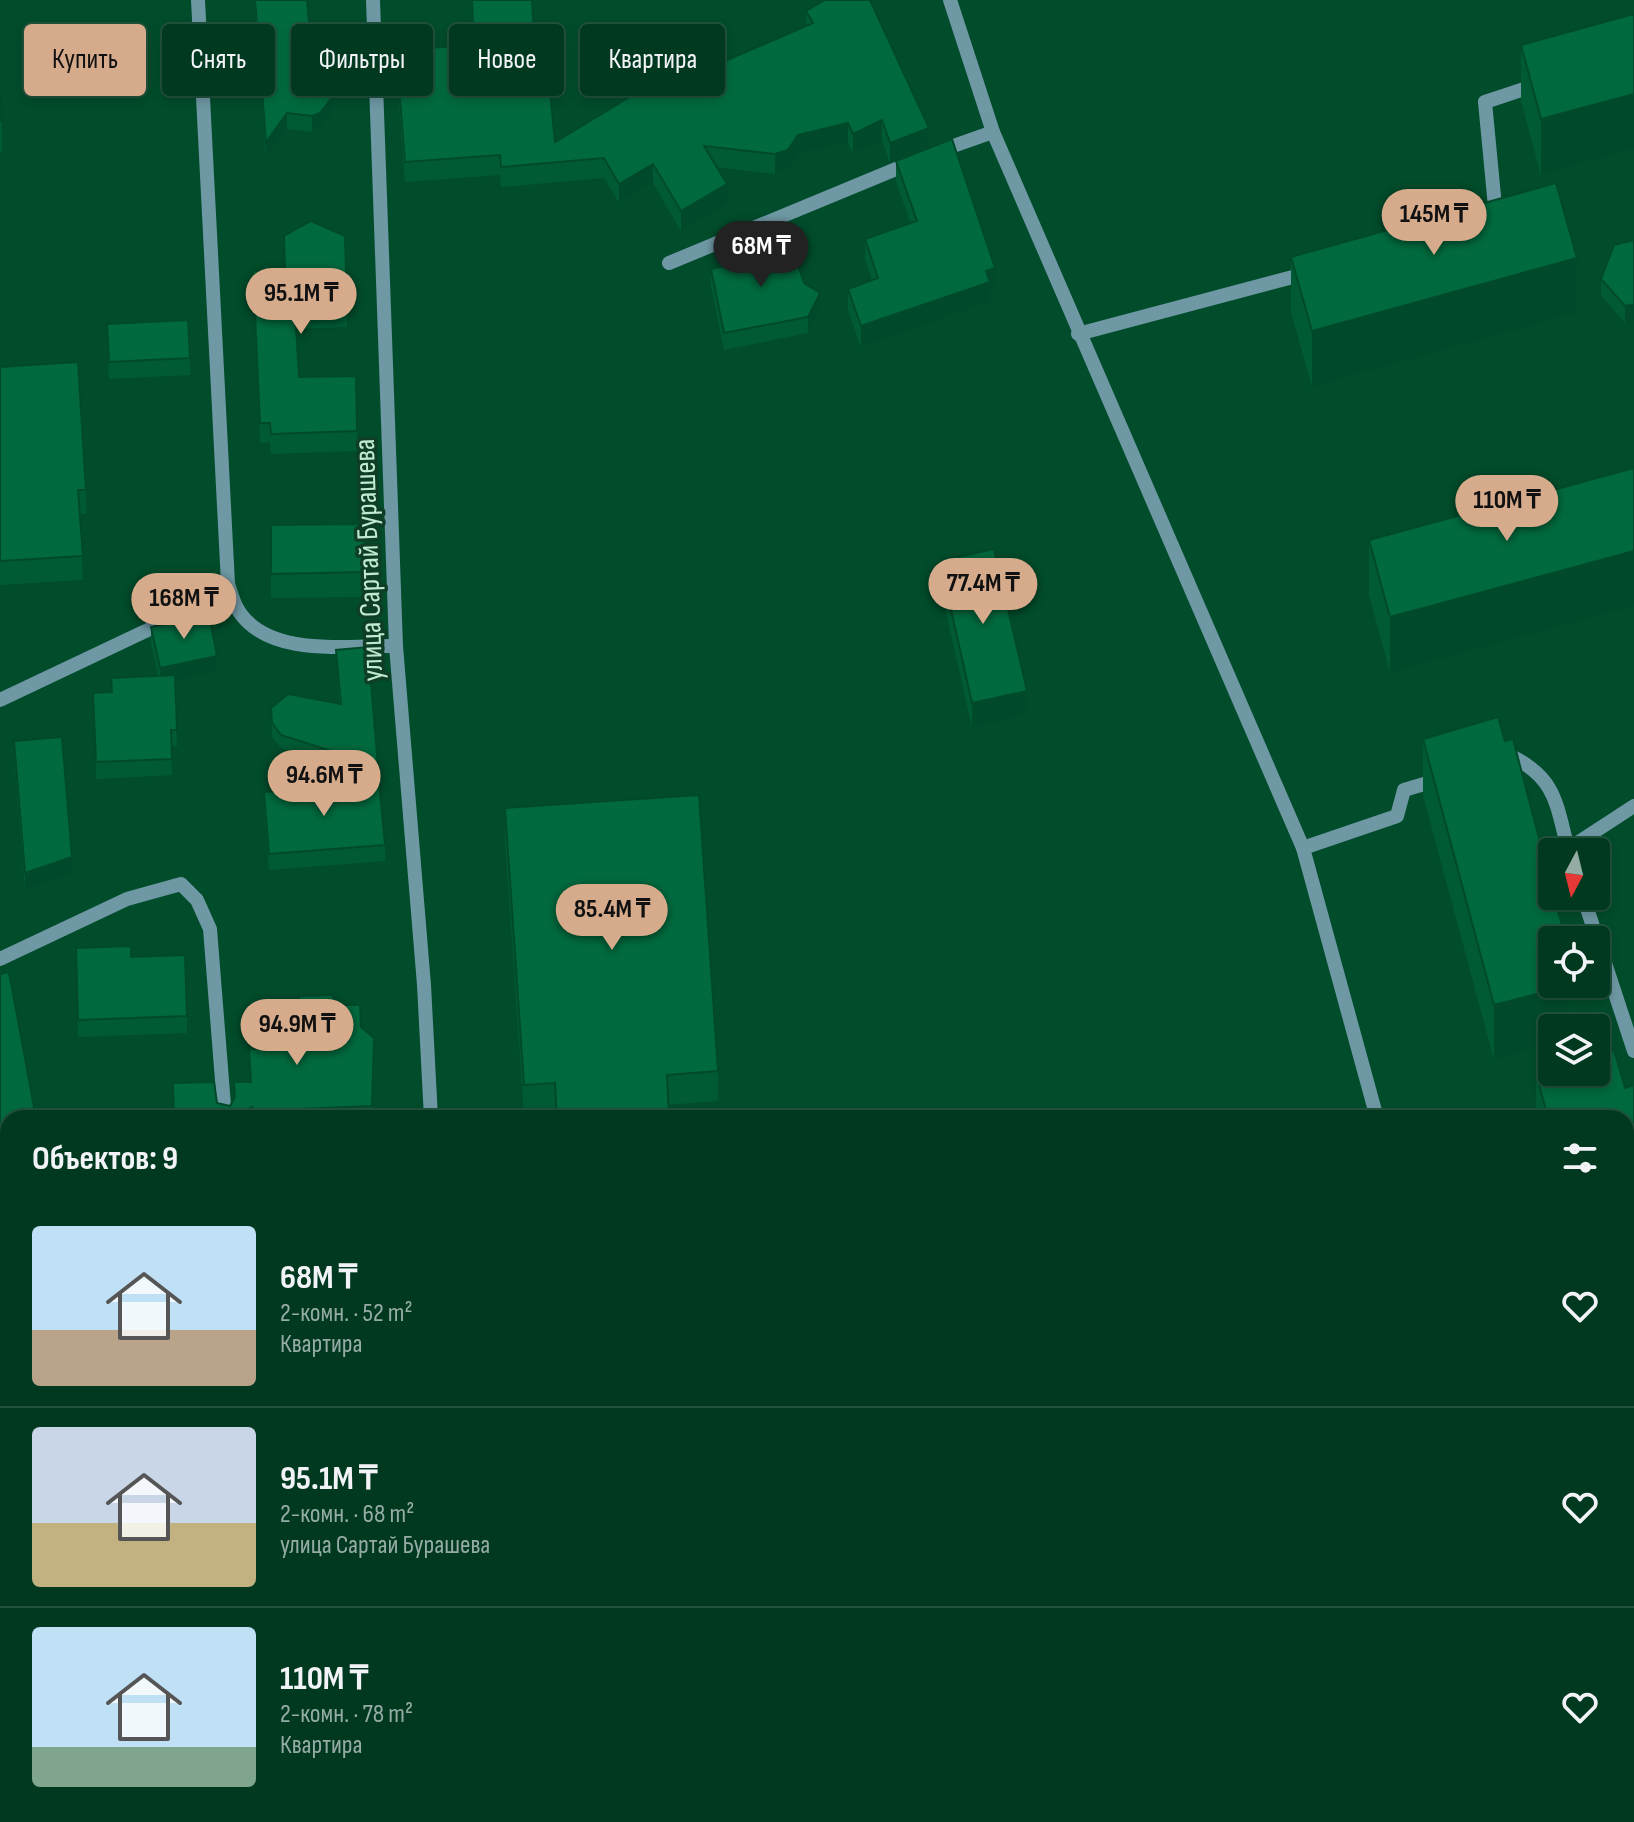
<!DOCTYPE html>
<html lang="ru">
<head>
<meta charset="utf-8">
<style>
  body { margin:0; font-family:"Sofia Sans Condensed",sans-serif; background:#0a4029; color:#f1f3f6; height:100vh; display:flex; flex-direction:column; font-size:30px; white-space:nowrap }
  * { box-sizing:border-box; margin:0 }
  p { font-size:26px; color:#95aca5 }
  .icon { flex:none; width:44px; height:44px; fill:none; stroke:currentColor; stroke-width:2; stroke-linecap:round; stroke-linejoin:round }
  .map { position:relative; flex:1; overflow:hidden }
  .panel { position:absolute; left:0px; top:1110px; width:1634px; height:712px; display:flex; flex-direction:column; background:#003920; border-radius:24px 24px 0 0; box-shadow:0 4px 12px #0003,0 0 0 2px #22533e }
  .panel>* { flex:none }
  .hud { position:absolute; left:24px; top:24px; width:800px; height:72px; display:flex; gap:16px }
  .needle { width:52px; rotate:187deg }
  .buttons { position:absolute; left:1538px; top:838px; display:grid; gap:16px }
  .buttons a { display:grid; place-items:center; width:72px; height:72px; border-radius:8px; background:#003920; box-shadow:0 4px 12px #0003,0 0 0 2px #22533e; font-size:40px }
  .price { position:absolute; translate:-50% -68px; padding:0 18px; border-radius:28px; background:#d6ab8b; color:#111; font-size:26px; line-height:52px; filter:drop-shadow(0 2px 4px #0008) }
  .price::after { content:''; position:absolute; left:50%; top:48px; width:24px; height:18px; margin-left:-12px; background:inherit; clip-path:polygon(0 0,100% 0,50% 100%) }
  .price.active { background:#222; color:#fff }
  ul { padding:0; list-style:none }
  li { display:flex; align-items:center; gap:24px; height:200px; padding:0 32px }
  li+li { border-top:2px solid #22533e }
  li span { display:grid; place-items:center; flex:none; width:224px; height:160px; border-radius:8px; color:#555 }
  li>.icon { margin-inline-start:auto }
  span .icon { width:96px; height:96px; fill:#fffc; stroke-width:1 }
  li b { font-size:34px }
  h2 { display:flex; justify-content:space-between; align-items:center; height:96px; padding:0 32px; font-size:34px }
  .tag { padding:0 28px; border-radius:8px; background:#003920; box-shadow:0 4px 12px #0003,0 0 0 2px #22533e; font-size:28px; line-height:72px }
  .tag.active { background:#d6ab8b; color:#111 }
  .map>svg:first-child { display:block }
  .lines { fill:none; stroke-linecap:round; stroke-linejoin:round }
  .minor { stroke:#6e98a4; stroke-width:14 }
  .wall { fill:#005b35 }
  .shaded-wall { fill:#004a2b }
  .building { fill:#006a3e; stroke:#004a2b; stroke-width:2 }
  .labels { text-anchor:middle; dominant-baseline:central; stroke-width:7; stroke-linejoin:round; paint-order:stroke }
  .street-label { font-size:30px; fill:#c1ead0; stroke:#0f3e26 }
</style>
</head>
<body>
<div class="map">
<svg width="1634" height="1822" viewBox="0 0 1634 1822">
  <rect width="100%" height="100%" fill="#004c2b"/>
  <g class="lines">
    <g class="minor">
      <path d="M373,0L396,646L424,985L431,1118"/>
      <path d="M950,0L993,132L1303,848L1377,1118"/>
      <path d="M939,151L993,132"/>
      <path d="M1496,217L1485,102L1539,84"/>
      <path d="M669,263L913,162"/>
      <path d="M1078,334L1308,273"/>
      <path d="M228,584C231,593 234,605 240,613C272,658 348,645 396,646"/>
      <path d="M0,700L173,618L228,584L198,0"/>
      <path d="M1503,760L1513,757C1558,780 1556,806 1569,852"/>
      <path d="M1303,848L1397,816L1404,790L1441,779"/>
      <path d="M1568,849L1634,806"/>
      <path d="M1583,896L1634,1051"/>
      <path d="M0,959L127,899L181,884L197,900L210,929L225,1118"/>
      <path d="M1626,1505L1634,1503"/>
      <path d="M0,1545L8,1541"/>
      <path d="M467,1814V1822"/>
      <path d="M1586,1814L1589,1822"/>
    </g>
  </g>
  <g class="wall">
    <path d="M254,0H307L309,22L337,87L333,112L320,128L312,132L287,129L266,158Z"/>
    <path d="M471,0H532L537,93L555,142L709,68L806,26V11L929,147L890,163L882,140L853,153L848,143L798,154L788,169L775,174L717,167L727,204L681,231L653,183L619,203L604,178L501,187L500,175L405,182L396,70V50L473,45Z"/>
    <path d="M1634,14V149L1541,175L1521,101V45Z"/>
    <path d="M0,91L2,121V152H0Z"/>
    <path d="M896,161L995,289L990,290V302L861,347L848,310V289L872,281L865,259V239L911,223L896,182Z"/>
    <path d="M1634,240V321L1625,323L1601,295V279Z"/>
    <path d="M1291,257L1577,313L1312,387L1291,312Z"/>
    <path d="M711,269L804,283L820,310L808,333L724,350L711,286Z"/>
    <path d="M253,271L347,307V327L296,329L299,377L356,376L357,451L271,454L270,442L260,443Z"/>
    <path d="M107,324L190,358V375L109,379Z"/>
    <path d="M0,367L86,490V514H80L83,580L0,585Z"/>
    <path d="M1634,468L1390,672L1369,595V540Z"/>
    <path d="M271,525L364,531L365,597L271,598Z"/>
    <path d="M940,561L1027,715L972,728L940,585Z"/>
    <path d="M151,627L217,672L175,681L177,746H171L172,775L96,779L93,693L111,692V678L158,676L151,643Z"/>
    <path d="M336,650L378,766V780L281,748L272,737L271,708L339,704Z"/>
    <path d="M1423,739L1569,984L1568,1028H1552V1045L1494,1060L1423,795Z"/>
    <path d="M14,741L72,873L25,890L14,758Z"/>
    <path d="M264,792L385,845V861L269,870L264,808Z"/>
    <path d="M505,808L718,1071V1101L668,1105L669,1118H555V1113L524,1115L505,839Z"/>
    <path d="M131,957L187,1016V1033L78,1037L76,965Z"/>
    <path d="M333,1005L361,1027L374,1059L372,1118H174L217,1103L230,1106L234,1099V1082H250L249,1049L274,1048L273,1009Z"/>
    <path d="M1536,1073L1625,1088L1634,1085V1375L1626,1377V1118H1536Z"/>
  </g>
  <g class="shaded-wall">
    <path d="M337,71V87L333,112L320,128L312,132V116Z"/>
    <path d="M1634,94V149L1541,175V119Z"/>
    <path d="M287,113V129L266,158V142Z"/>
    <path d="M882,120V140L853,153V134Z"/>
    <path d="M848,123V143L798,154L788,169L775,174V154L798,135Z"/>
    <path d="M929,128V147L890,163V143Z"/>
    <path d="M653,164V183L619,203V184Z"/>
    <path d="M727,184V204L681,231V211Z"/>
    <path d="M1577,258V313L1312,387V331Z"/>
    <path d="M995,268V289L990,290V302L861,347V326Z"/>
    <path d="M820,293V310L808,333V317Z"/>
    <path d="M1634,304V321L1625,323V306Z"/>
    <path d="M1634,551V606L1390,672V617Z"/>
    <path d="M217,656V672L160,684V668Z"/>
    <path d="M1027,691V715L972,728V703Z"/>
    <path d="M72,857V873L25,890V873Z"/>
    <path d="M1560,984H1569L1568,1028H1552V1045L1494,1060V1005Z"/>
    <path d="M252,1107V1118H232Z"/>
    <path d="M1634,1320V1375L1626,1377V1322Z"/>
    <path d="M8,1476V1497L0,1500V1480Z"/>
    <path d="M408,1814H432V1822H372Z"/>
    <path d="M964,1814H984V1817L977,1822H953Z"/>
  </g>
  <g class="building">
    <path d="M255,0H307L309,22L323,26L330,33L337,71L333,96L320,113L312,116L287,113L266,142Z"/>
    <path d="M472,0H532L537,93L550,92L555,142L701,54L709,68L813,23L806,11L825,0H870L929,128L890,143L882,120L853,134L848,123L798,135L788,150L775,154L704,146L727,184L681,211L653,164L619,184L604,158L501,167L500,155L405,162L396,50L474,45Z"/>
    <path d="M1634,14V94L1541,119L1521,45Z"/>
    <path d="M0,91L2,121H0Z"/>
    <path d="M952,139L995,268L986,271L990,282L861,326L848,289L878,278L865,239L917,221L896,161Z"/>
    <path d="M1556,183L1577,258L1312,331L1291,257Z"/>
    <path d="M311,221L345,236L347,307L295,309L299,377L356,376L357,431L271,434L270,423H260L253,271L285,270L284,236Z"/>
    <path d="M765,239L798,265L804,283L820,293L808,317L724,333L711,269L735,264L737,247Z"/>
    <path d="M1634,240V304L1625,306L1601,279L1614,245Z"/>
    <path d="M188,320L190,358L109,362L107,324Z"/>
    <path d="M78,362L86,490H78L83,556L0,561V367Z"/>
    <path d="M1634,468V551L1390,617L1369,540Z"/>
    <path d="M358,524V531H364L365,572L271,574V525Z"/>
    <path d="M994,549L1027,691L972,703L940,561Z"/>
    <path d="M209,615L217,656L160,668L151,627Z"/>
    <path d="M368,647L378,766L281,735L272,723L271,708L288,694L341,704L336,650Z"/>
    <path d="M175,675L177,730H171L172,759L96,762L93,693L112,692L111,678Z"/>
    <path d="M1498,717L1505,741L1513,739L1552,888V896H1554L1566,940H1552V984H1568V986L1494,1005L1423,739Z"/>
    <path d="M62,737L72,857L25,873L14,741Z"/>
    <path d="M379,782L385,845L269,854L264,792Z"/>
    <path d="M699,795L718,1071L667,1075L669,1118H557L555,1083L524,1085L505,808Z"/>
    <path d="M131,946V957L185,955L187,1016L78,1020L76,948Z"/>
    <path d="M9,972L36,1118H8V1476L0,1480V974Z"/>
    <path d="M333,995V1005H360L361,1027L374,1038L372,1106L302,1109V1118H253L252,1107L232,1118H174L173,1083L214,1082L217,1103L230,1106L235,1097L234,1082H251L249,1049L275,1048L273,1009L299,1008V996Z"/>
    <path d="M1614,1050L1625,1088L1634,1085V1320L1626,1322V1118H1548L1536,1073L1552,1068V1072H1596V1056Z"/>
    <path d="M0,1574H8V1814H408L372,1822H0Z"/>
    <path d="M897,1814H964L953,1822H898Z"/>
    <path d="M779,1816L780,1822H743Z"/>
  </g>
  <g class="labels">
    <g class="street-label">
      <text transform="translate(369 560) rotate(-92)">улица Сартай Бурашева</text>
    </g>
  </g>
</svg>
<div class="buttons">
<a><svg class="needle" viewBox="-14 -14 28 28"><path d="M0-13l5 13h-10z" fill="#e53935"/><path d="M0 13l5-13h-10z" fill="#95aca5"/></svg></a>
<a><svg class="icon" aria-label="locate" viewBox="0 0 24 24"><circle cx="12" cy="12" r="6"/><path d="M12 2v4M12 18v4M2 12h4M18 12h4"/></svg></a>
<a><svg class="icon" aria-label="layers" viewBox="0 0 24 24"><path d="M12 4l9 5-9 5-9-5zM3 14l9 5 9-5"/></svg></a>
</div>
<b class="price" style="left:1434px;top:257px">145M ₸</b>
<b class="price active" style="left:761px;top:289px">68M ₸</b>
<b class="price" style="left:301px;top:336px">95.1M ₸</b>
<b class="price" style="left:1507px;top:543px">110M ₸</b>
<b class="price" style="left:983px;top:626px">77.4M ₸</b>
<b class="price" style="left:184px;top:641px">168M ₸</b>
<b class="price" style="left:324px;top:818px">94.6M ₸</b>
<b class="price" style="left:612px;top:952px">85.4M ₸</b>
<b class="price" style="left:297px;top:1067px">94.9M ₸</b>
<div class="hud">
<a class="tag active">Купить</a>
<a class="tag">Снять</a>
<a class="tag">Фильтры</a>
<a class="tag">Новое</a>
<a class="tag">Квартира</a>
</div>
<section class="panel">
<h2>Объектов: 9<svg class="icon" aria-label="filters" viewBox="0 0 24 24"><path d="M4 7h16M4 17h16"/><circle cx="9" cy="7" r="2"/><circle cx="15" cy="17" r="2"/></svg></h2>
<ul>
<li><span style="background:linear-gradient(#bfe0f5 65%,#b9a48a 0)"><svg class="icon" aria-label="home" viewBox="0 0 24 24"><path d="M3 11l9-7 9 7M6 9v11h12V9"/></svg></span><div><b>68M ₸</b><p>2-комн. · 52 m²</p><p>Квартира</p></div><svg class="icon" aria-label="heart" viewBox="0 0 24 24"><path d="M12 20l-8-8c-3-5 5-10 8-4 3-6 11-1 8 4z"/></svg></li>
<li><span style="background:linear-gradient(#c9d6e8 60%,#c2b280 0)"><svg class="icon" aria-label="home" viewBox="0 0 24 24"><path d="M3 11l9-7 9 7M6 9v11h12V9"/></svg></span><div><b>95.1M ₸</b><p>2-комн. · 68 m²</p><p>улица Сартай Бурашева</p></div><svg class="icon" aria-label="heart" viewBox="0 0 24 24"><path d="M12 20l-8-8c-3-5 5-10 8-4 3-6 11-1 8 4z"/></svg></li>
<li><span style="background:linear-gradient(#bfe0f5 75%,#7fa58c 0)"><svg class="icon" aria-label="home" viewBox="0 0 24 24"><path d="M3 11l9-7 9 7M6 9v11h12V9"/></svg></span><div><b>110M ₸</b><p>2-комн. · 78 m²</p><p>Квартира</p></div><svg class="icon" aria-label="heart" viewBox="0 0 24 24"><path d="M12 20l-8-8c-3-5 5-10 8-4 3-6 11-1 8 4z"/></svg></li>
</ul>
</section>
</div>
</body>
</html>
